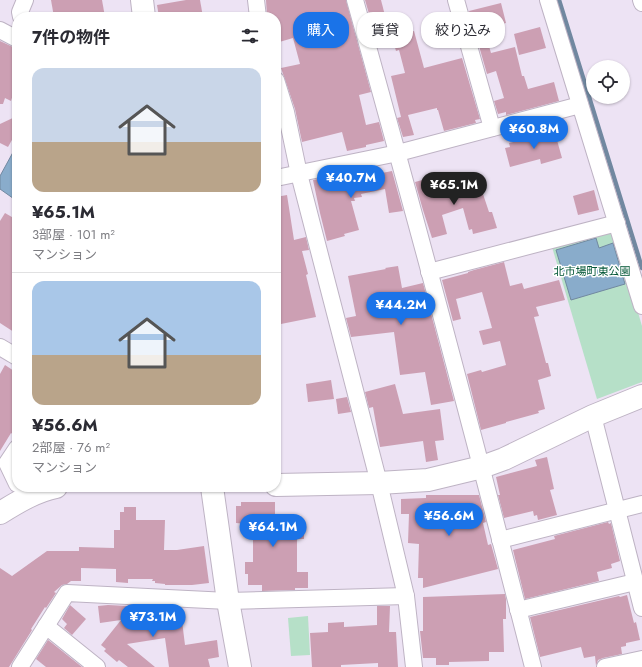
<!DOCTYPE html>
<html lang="ja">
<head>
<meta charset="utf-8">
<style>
  body { margin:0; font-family:Jost,"Noto Sans JP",sans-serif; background:#f7f7f7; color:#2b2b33; height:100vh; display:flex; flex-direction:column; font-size:15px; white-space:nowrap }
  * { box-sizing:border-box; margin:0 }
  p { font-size:13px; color:#7c7c81 }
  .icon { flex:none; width:22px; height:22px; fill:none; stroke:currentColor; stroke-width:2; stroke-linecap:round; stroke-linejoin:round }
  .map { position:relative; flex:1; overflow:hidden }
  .side { position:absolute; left:12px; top:12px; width:269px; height:480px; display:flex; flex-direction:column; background:#fff; border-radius:16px; box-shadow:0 1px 3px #0004 }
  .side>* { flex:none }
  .guide { position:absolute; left:293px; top:12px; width:289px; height:36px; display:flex; gap:8px }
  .buttons { position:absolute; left:586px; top:60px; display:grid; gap:8px }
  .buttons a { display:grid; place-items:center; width:44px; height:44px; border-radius:50%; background:#fff; box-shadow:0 1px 3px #0004; font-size:20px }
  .price { position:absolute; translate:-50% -34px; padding:0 9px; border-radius:14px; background:#1a73e8; color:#fff; font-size:13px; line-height:26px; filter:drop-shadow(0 1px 2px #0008) }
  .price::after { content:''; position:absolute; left:50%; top:24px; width:12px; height:9px; margin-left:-6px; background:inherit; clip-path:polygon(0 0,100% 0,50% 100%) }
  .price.on { background:#222; color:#fff }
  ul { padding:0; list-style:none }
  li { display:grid; align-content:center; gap:8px; height:212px; padding:0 20px }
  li+li { border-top:1px solid #e1e1e2 }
  li span { display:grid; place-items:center; height:124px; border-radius:12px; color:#555 }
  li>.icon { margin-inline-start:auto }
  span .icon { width:72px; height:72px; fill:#fffc; stroke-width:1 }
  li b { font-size:17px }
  h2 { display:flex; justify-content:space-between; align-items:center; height:48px; padding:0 20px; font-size:17px }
  .pill { padding:0 14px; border-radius:16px; background:#fff; box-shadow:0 1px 3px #0004; font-size:14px; line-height:36px }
  .pill.on { background:#1a73e8; color:#fff }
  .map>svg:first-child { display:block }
  .green { fill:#b6e0c8 }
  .water { fill:#89accb; stroke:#7188a0 }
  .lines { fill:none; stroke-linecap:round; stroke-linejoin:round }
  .stream { stroke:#7188a0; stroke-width:4.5 }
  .building { fill:#cc9fb3 }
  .street-casing { stroke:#beb3c4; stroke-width:18 }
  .secondary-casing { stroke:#beb3c4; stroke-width:24 }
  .street { stroke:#fff; stroke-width:16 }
  .secondary { stroke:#fff; stroke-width:22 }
  .labels { text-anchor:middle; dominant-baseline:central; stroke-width:3; stroke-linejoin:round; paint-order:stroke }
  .park-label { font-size:11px; fill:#015535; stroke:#fff }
</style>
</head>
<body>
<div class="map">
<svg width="642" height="667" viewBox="0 0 642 667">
  <rect width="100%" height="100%" fill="#ede3f4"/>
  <g class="green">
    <path d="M609,230L615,234L642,326V382L597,399L552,247Z"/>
    <path d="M308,616L310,655L291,656L288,618Z"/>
  </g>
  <g class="water">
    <path d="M17,145V201L0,189V176Z"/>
    <path d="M596,238L599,248L613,243L625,284L571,300L556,250Z"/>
  </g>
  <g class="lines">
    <path class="stream" d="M559,0L642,268"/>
  </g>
  <g class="building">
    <path d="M51,0H102L105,17H54Z"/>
    <path d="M186,0H200L203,17H159L157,5Z"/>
    <path d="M266,0H346L371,92L359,95L366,125L379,122L384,141L366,145V147L347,151L342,132L302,142L295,109L281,68L300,64L293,38L276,43V17H267Z"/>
    <path d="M365,0H381L390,35L376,38Z"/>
    <path d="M501,3L506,23L484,29L491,53L515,47L522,76H524L528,89L554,82L559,101L506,115V112L498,114L494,101L504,98L496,71L487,74L469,11Z"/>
    <path d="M540,27L546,48L519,55L514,34Z"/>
    <path d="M414,31L424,68L462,58L480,119L475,120L476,123L444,131L438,110H437V108L408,115L414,135L403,137L397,118L401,117L391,76L405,73L399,50L396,51L392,37Z"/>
    <path d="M0,41L13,47L17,48V59L12,73L17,75V81L11,101L5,98L3,104H0Z"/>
    <path d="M17,116V131L8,147L0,143V124Z"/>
    <path d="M555,133L562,158L541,164L540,159L510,167L505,148L510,147L509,143L522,140V141Z"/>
    <path d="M365,170V174L376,172L377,174L392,171L403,211L389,213L385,189L361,194L362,197L354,198L355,201H351L359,230L344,234L345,236L327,241L320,213L313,180Z"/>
    <path d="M438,177L442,189L451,186L452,188L478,179L489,212H492L497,228L473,234L472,229L469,230L463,208L442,215L447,234L432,238L423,210L415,182L426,179V180Z"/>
    <path d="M594,190L599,210L578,215L573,196Z"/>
    <path d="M287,195L294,240L306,237L309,250L302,251L308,274L306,275L316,317L276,325V197Z"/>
    <path d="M5,213L17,220V334L0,323V221Z"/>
    <path d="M504,262L510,286L522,283L524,289L559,280L565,300L536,307L539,316L534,317L546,363H548L551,376L538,380L545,409L538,411L539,413L506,422V423L481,430L467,374L481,370L482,372L506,365L500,341L483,345L479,331L492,328L482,292L456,299L461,319L453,321L442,280L468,273V272L474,270Z"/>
    <path d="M398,266L402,288L423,283L454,401L431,405L425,372L400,375L394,332L351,337L346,318L356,316L348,276L386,269L385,268Z"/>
    <path d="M5,365L17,373V437L11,433L0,451V374Z"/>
    <path d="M331,380L334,399L308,402L306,384Z"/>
    <path d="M395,384L403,414L440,409L444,440L435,441L438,460L426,462L423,441L380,447L373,407L369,408L365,392Z"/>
    <path d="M347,397L351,412L338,414L336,399Z"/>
    <path d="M547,457L554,489L550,490L557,515L538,520L537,515L534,516L533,511L504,518L498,495H500L496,477L537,466L535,460Z"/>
    <path d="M426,495H479L486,522L483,523L488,545L491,544L498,569L423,588V578H418L419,544L408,543L409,514H401V499L426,498Z"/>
    <path d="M241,502H275V516H293V520H304V539H297V572H308V588H295V590L262,591V585H248V574H245V562H253V527H247V524L236,523V506H241Z"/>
    <path d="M124,507H136V520H165L164,550H177L204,546L209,583L192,585H165V584L155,583V581H152L153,579H128V583L116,582V569L81,568V581H71L67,584L62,585L54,592L56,593L46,608L45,607L31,629L32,630L9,667H0V568L12,576L47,551H79V547L114,548V530H120V512H124Z"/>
    <path d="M608,522L609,524L611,523L620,561L611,564L612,568L597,572L599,581L525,599L513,550L555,539L554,536Z"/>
    <path d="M505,594L506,599V619H503L504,652H489V661L449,662V665H436V658H423L420,631H423V597Z"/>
    <path d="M627,595L634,623L636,622L640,640L626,643V646L621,647L622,654L603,658L598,660L596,666L595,656L584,658L581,647L540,657L530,617L619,596L620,597Z"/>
    <path d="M70,605L86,619L72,635L64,628L67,624L62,619Z"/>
    <path d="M108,605L128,606L129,614L170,609L171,617L179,616L180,621H182L185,645L217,640L219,657L208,659L210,667H169L165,638L127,644L155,667H128L119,660L117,662L104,651L106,649L101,645L121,620L100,623L98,606Z"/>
    <path d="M377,606H390L389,632H396L398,667H378V663L341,665V667H312L310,633L328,632V623L344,622V627L377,625Z"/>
    <path d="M48,640L52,643L82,667H46L36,659Z"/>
  </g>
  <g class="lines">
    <defs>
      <g id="street">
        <path d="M256,0L258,17"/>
        <path d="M355,0C417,222 476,444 533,667"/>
        <path d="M456,0L492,128"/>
        <path d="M548,0L642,306"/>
        <path d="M641,0L642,3"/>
        <path d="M21,17L20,12L25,0"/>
        <path d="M0,30L17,39"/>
        <path d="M276,80L286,112L299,174L379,483L406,596L414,667"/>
        <path d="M276,178L398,153L580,105"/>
        <path d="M429,272L617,223"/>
        <path d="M0,347L17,357"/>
        <path d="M593,416L642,608"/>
        <path d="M17,448L7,463L17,484"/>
        <path d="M500,540L642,504"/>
        <path d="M518,610L635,582"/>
        <path d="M46,626L97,667"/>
        <path d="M20,667L67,593L228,601L406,596"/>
        <path d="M605,667L642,659"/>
      </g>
      <g id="secondary">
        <path d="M142,0L144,17"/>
        <path d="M276,485L379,483L428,480L482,467L504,459L593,416L642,396"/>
        <path d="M212,487L228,601L240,667"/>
        <path d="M0,513C18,502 36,491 56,487"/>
      </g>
    </defs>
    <use href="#street" class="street-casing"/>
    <use href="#secondary" class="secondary-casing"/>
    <use href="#street" class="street"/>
    <use href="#secondary" class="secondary"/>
  </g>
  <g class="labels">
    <g class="park-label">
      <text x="592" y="271">北市場町東公園</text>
    </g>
  </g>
</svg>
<div class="buttons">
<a><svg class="icon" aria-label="locate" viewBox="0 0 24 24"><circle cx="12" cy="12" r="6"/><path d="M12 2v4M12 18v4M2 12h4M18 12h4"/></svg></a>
</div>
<b class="price" style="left:534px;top:150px">¥60.8M</b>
<b class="price" style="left:351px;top:199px">¥40.7M</b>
<b class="price on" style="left:454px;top:206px">¥65.1M</b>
<b class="price" style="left:401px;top:326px">¥44.2M</b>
<b class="price" style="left:449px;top:537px">¥56.6M</b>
<b class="price" style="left:273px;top:548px">¥64.1M</b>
<b class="price" style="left:153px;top:638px">¥73.1M</b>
<div class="guide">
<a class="pill on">購入</a>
<a class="pill">賃貸</a>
<a class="pill">絞り込み</a>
</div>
<section class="side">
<h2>7件の物件<svg class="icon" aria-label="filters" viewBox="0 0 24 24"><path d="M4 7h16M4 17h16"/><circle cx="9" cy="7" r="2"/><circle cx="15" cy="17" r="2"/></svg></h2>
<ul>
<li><span style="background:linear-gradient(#c9d6e8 60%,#b9a48a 0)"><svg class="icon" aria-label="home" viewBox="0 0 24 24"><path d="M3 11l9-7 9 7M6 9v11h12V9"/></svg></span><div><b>¥65.1M</b><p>3部屋 · 101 m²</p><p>マンション</p></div></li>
<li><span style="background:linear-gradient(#a9c7e8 60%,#b9a48a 0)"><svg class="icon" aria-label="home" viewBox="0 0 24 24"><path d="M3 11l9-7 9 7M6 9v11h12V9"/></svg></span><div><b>¥56.6M</b><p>2部屋 · 76 m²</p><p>マンション</p></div></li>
</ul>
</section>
</div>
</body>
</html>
